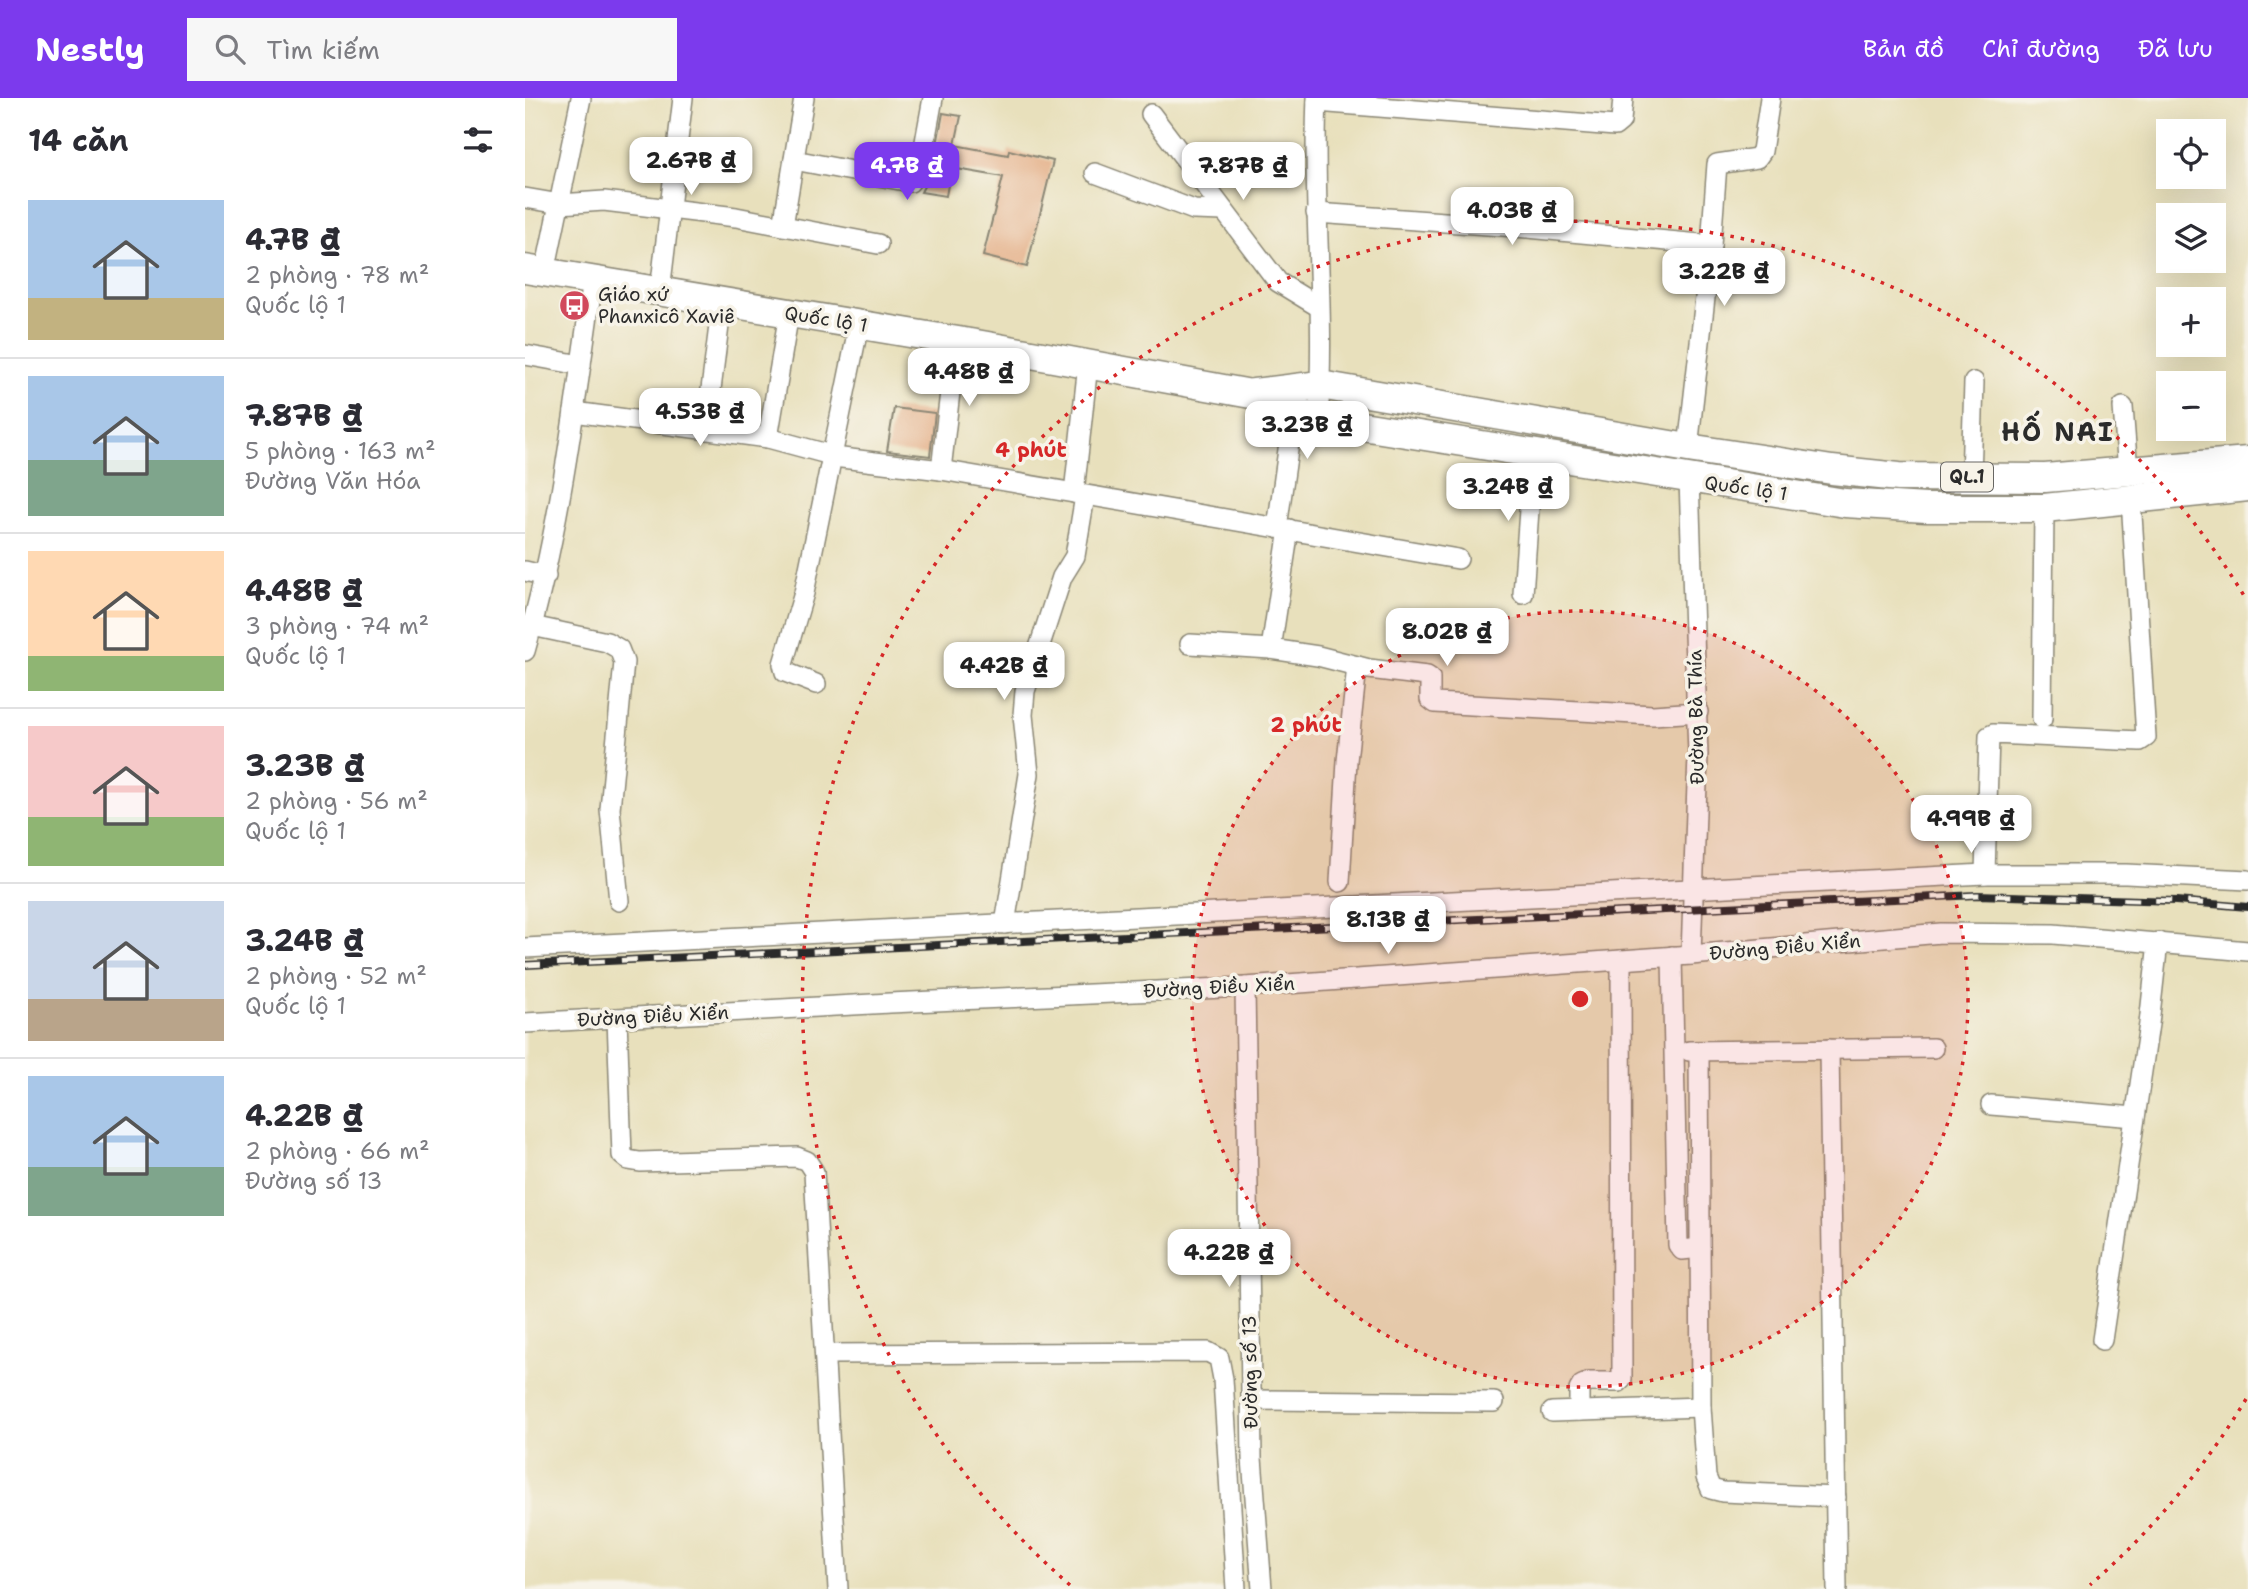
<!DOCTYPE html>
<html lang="vi">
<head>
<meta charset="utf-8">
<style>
  body { margin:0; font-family:"Shantell Sans",sans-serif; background:#f7f7f7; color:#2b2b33; height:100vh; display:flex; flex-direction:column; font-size:26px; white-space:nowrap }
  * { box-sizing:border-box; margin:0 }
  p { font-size:23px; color:#7c7c81 }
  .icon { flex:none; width:38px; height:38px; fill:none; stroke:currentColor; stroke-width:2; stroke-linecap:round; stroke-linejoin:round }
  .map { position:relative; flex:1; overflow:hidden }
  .side { display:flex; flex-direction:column; background:#fff; width:525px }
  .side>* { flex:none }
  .fabs { position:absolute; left:1631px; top:21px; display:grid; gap:14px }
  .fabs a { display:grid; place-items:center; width:70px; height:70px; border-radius:0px; background:#fff; box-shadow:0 7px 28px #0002; font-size:35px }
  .price { position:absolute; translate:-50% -60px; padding:0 16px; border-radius:14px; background:#fff; color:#222; font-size:23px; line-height:46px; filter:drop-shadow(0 2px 4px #0008) }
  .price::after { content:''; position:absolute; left:50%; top:42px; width:21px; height:16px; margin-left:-10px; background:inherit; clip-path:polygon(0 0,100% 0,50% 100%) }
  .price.active { background:#7c3aed; color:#fff }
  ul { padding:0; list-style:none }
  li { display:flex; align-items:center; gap:21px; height:175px; padding:0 28px }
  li+li { border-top:2px solid #e1e1e2 }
  li span { display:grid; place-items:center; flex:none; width:196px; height:140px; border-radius:0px; color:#555 }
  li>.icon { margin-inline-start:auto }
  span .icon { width:84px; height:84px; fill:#fffc; stroke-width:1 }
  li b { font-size:30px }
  h2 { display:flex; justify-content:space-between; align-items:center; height:84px; padding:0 28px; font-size:30px }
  header { display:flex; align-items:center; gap:42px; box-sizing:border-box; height:98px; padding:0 35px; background:#7c3aed; color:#fff }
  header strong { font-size:33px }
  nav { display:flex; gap:38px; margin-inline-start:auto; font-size:24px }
  .search { width:490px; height:63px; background:#f7f7f7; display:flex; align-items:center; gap:18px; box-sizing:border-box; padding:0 24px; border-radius:0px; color:#7c7c81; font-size:26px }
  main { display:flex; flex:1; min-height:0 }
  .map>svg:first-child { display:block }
  .building { fill:#e3ab82 }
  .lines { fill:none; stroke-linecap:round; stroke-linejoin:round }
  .minor-casing { stroke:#8a8674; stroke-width:22 }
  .highway-casing { stroke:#8a8674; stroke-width:31 }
  .minor { stroke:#fff; stroke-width:19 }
  .highway { stroke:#fff; stroke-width:28 }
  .rail-casing { stroke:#2b2b2b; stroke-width:8 }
  .rail { stroke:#f7f3e8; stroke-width:5; stroke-dasharray:16; stroke-linecap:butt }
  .ring { fill:none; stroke:#d62828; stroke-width:3.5; stroke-dasharray:3.5 7 }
  .labels { text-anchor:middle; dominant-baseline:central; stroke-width:7; stroke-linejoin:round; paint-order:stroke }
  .shield { fill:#f7f3e8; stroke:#686764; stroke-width:2 }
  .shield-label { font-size:18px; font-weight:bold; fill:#2b2b2b }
  .poi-label { font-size:19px; fill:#2b2b2b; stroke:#f7f3e8; text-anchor:start }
  .street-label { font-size:19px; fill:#2b2b2b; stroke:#f7f3e8 }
  .district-label { font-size:26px; font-weight:bold; letter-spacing:2px; fill:#2b2b2b; stroke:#f7f3e8 }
  .centre { fill:#d62828; stroke:#f7f3e8; stroke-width:3.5 }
  .ring-label { font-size:21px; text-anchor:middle; font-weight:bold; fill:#d62828; stroke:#f7f3e8; stroke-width:7; stroke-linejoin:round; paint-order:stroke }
</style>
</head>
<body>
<header>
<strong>Nestly</strong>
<div class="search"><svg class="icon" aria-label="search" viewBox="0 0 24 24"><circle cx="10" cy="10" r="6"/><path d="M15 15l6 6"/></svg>Tìm kiếm</div>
<nav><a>Bản đồ</a><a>Chỉ đường</a><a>Đã lưu</a></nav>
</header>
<main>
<section class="side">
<h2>14 căn<svg class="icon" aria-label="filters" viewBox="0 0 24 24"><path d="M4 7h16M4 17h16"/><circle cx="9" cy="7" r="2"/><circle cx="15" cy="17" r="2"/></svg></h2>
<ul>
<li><span style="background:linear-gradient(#a9c7e8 70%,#c2b280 0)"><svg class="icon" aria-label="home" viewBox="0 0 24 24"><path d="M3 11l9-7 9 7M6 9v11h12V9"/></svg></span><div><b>4.7B ₫</b><p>2 phòng · 78 m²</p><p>Quốc lộ 1</p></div></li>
<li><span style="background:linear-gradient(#a9c7e8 60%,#7fa58c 0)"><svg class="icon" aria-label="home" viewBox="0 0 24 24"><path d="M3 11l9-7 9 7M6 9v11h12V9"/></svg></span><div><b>7.87B ₫</b><p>5 phòng · 163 m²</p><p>Đường Văn Hóa</p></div></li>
<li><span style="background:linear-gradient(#ffd9b3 75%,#8fb573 0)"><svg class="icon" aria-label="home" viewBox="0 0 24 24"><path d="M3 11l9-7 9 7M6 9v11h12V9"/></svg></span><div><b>4.48B ₫</b><p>3 phòng · 74 m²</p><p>Quốc lộ 1</p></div></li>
<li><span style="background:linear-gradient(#f6c9c9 65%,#8fb573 0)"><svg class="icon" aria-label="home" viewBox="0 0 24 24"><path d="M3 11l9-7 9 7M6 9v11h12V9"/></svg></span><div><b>3.23B ₫</b><p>2 phòng · 56 m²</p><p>Quốc lộ 1</p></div></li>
<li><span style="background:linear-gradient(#c9d6e8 70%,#b9a48a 0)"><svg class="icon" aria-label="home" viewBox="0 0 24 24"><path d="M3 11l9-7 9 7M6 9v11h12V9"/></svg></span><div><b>3.24B ₫</b><p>2 phòng · 52 m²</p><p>Quốc lộ 1</p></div></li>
<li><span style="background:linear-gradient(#a9c7e8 65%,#7fa58c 0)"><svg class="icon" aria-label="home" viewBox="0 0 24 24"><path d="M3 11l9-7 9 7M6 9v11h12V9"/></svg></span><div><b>4.22B ₫</b><p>2 phòng · 66 m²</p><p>Đường số 13</p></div></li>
</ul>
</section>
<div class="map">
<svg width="1723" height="1491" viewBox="0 0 1723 1491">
  <rect width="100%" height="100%" fill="#f7f3e8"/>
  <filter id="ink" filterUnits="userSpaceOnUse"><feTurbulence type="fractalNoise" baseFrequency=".0143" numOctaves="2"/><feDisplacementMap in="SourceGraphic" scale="14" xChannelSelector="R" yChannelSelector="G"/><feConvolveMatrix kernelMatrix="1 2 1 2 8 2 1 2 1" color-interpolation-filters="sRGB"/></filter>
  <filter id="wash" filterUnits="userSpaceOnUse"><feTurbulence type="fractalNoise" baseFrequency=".00686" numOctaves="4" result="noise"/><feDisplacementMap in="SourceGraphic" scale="28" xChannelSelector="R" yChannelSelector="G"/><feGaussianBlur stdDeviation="1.57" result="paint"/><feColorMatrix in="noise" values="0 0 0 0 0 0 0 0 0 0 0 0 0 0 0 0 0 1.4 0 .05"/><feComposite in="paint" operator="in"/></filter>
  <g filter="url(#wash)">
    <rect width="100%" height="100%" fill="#e8e0bc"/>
    <g id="blocks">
      <g class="building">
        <path d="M418,15L436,18L430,47L483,57L484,52L528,63L502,169L458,158L478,79L426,70L421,98L396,94L407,73Z"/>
        <path d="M369,310L410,315L405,358L362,353Z"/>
      </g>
    </g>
  </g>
  <g filter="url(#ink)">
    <use href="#blocks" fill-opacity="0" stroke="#8a8674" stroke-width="2"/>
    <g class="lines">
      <defs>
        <g id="minor">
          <path d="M792,0C787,107 801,214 793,321"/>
          <path d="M792,4L1090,28L1096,23L1098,0"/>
          <path d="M626,16L753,184L794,209"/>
          <path d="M269,62L385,84L395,71L408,0"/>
          <path d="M570,75L669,112L699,113"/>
          <path d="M0,100L35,106L79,103L211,119L353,146"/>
          <path d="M791,115L991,129L1186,147"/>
          <path d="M258,128L279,0"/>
          <path d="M20,174L56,0"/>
          <path d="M135,193L158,0"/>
          <path d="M0,257L56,267"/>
          <path d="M1598,309L1603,374"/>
          <path d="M49,314L243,340L317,360L416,372L933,461"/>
          <path d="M181,331L197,204"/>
          <path d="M243,340L264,215"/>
          <path d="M1163,350L1186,147L1192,66L1232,60L1237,53L1245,0"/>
          <path d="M416,372L431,242"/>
          <path d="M1446,379L1449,284"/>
          <path d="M1164,381L1173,657L1166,857"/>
          <path d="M549,395L563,266"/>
          <path d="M752,430L770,302"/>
          <path d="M0,473L21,478"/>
          <path d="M998,496L1008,356"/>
          <path d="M7,528L82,544L94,551L99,564L85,711L94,803"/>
          <path d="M665,546L746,551L793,558L844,571L902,578L905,580V601L910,605L1128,617L1173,614"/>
          <path d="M746,551L764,431"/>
          <path d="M0,553C35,432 50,306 68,182"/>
          <path d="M291,586L260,574L258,566L279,495L334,226"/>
          <path d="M1517,621L1519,410"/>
          <path d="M1460,776L1464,638L1468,636L1615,643L1621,639L1606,401"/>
          <path d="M815,784L822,663L832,568"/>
          <path d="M480,826L504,676L498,617L500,593L537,479L550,458L560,398"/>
          <path d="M0,850L1460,776H1601L1723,782"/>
          <path d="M1147,858L1153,1147L1157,1152L1175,1150"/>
          <path d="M720,889L727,1360L737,1491"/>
          <path d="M92,920L97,1057L103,1062L115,1064L272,1059L282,1063L289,1074L313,1491"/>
          <path d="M0,925L365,905L720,889L1166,857L1416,835L1528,836L1723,853"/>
          <path d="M1304,951L1312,1491"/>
          <path d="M1164,953L1408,950"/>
          <path d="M1174,953L1176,1309L1181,1379L1186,1391L1198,1394L1311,1399"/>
          <path d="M1466,1007L1610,1019"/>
          <path d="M1577,1242L1624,926L1633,844"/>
          <path d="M300,1256L683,1254L694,1260L698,1281L711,1491"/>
          <path d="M726,1302L969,1304"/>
          <path d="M1054,1313V1292L1057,1287L1064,1284H1094L1097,1281L1096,862"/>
          <path d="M1027,1314L1176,1309"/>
        </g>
        <g id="highway">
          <path d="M0,171L457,247L726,296L793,321L1320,405L1401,410H1519L1723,389"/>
          <path d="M729,295L795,287L1163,350L1307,372L1374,379L1520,380L1723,363"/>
        </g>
      </defs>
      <use href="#minor" class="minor-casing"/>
      <use href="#highway" class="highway-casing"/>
      <use href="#minor" class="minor"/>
      <use href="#highway" class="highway"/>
      <defs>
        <path id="rail" d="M0,867L1452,797L1651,803L1723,809"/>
      </defs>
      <use href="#rail" class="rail-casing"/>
      <use href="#rail" class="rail"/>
    </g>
  </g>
  <circle cx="1055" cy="901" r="388" fill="#d62828" fill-opacity=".12"/>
  <g class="ring">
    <circle cx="1055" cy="901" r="388"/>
    <path d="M1721 1301A777 777 0 0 1 1565 1487M545 1487A777 777 0 1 1 1721 501"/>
  </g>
  <defs>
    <symbol id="bus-disc" viewBox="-11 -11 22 22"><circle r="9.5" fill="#d1495b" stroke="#f7f3e8"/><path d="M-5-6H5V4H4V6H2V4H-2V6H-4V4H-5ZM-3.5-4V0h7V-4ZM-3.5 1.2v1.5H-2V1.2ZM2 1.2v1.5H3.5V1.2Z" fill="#fff"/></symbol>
  </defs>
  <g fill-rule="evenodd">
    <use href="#bus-disc" x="32" y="190" width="35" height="35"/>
  </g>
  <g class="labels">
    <rect class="shield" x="1416" y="364.5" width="52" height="29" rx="5"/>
    <g class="shield-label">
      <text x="1442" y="379">QL.1</text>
    </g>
    <g class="poi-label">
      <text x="73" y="196">Giáo xứ<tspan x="73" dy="22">Phanxicô Xaviê</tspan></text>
    </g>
    <g class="street-label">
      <text transform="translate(301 221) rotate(9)">Quốc lộ 1</text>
      <text transform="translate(1221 390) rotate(8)">Quốc lộ 1</text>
      <text transform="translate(1171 619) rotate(-91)">Đường Bà Thía</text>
      <text transform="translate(1260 849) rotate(-5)">Đường Điều Xiển</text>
      <text transform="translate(694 889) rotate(-3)">Đường Điều Xiển</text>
      <text transform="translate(128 918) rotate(-3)">Đường Điều Xiển</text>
      <text transform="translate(725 1274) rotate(-91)">Đường số 13</text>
    </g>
    <g class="district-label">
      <text x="1533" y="333">HỐ NAI</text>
    </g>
  </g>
  <circle cx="1055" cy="901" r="10" class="centre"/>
  <g class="ring-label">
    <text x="506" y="359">4 phút</text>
    <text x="781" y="634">2 phút</text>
  </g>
</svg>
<div class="fabs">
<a><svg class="icon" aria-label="locate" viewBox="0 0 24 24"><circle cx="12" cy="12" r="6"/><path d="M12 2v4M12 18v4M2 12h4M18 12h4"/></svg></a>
<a><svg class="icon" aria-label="layers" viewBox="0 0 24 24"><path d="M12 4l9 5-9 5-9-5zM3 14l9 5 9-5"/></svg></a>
<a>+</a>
<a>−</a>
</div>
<b class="price" style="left:166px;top:99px">2.67B ₫</b>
<b class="price active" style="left:382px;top:104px">4.7B ₫</b>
<b class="price" style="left:718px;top:104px">7.87B ₫</b>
<b class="price" style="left:987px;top:149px">4.03B ₫</b>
<b class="price" style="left:1199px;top:210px">3.22B ₫</b>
<b class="price" style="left:444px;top:310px">4.48B ₫</b>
<b class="price" style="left:175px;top:350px">4.53B ₫</b>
<b class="price" style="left:782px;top:363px">3.23B ₫</b>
<b class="price" style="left:983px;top:425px">3.24B ₫</b>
<b class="price" style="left:922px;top:570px">8.02B ₫</b>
<b class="price" style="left:479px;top:604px">4.42B ₫</b>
<b class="price" style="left:1446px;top:757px">4.99B ₫</b>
<b class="price" style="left:863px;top:858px">8.13B ₫</b>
<b class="price" style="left:704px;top:1191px">4.22B ₫</b>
</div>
</main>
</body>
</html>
